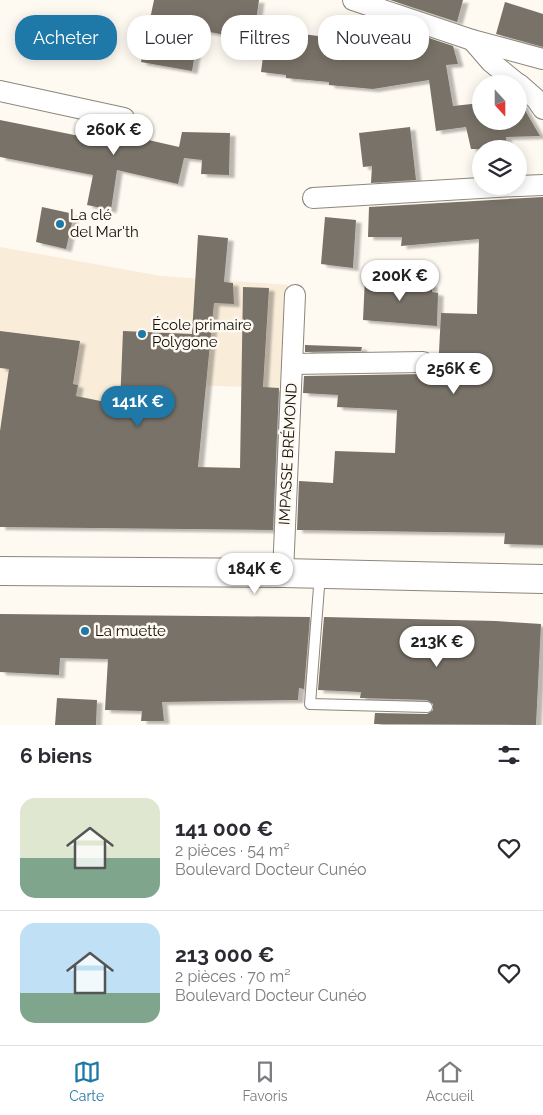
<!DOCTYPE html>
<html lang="fr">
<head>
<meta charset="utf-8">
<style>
  body { margin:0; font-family:Raleway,sans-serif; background:#f2f2f3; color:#2b2b33; height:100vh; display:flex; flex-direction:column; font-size:19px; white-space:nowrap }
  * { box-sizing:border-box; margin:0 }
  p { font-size:16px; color:#7c7c81 }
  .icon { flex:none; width:28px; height:28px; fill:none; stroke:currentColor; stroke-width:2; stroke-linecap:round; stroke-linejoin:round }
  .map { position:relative; height:725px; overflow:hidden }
  .details { display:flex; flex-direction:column; background:#fff; flex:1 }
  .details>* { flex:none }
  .top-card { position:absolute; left:15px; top:15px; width:514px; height:45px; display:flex; gap:10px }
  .needle { width:32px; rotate:159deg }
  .fabs { position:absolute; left:472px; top:75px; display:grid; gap:10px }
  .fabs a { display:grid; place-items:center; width:55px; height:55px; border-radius:50%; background:#fff; box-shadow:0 2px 12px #0003; font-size:25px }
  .price { position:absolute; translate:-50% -42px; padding:0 11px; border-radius:18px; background:#fff; color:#222; font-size:16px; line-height:32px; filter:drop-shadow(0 1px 2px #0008) }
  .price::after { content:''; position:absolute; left:50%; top:30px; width:15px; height:11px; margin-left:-8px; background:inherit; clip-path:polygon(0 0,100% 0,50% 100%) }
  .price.on { background:#1f79a8; color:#fff }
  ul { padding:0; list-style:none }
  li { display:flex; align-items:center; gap:15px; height:125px; padding:0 20px }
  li+li { border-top:1px solid #e1e1e2 }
  li span { display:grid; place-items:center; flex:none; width:140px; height:100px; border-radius:15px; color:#555 }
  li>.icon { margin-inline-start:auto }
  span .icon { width:60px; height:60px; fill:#fffc; stroke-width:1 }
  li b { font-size:21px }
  h2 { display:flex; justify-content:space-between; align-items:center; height:60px; padding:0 20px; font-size:21px }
  .pill { padding:0 18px; border-radius:20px; background:#fff; box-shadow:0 2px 12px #0003; font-size:18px; line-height:45px }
  .pill.on { background:#1f79a8; color:#fff }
  .menu { display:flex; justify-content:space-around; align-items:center; height:70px; border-top:1px solid #e1e1e2; background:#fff; font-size:14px; color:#7c7c81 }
  .menu a { display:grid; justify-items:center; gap:2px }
  .menu .on { color:#1f79a8 }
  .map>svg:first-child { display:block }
  .built { fill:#f9ecd9 }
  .building { fill:#797267; filter:url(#shadow) }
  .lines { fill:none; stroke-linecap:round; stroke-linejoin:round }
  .service-casing { stroke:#8d867b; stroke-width:12 }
  .minor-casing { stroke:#8d867b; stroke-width:22 }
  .secondary-casing { stroke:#8d867b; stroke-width:30 }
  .service { stroke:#fff; stroke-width:10 }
  .minor { stroke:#fff; stroke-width:20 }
  .secondary { stroke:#fff; stroke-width:28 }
  .poi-dot { fill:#1f79a8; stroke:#fef9f1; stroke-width:2 }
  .labels { text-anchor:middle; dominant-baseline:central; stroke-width:5; stroke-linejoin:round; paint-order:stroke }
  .poi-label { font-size:15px; fill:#110f0a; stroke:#fef9f1; text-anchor:start }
  .street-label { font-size:15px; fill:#110f0a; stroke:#fef9f1 }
</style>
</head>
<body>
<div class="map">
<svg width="543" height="725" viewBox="0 0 543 725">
  <defs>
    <filter id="shadow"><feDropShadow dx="5.5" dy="3" stdDeviation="1" flood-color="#0004"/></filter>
  </defs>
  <rect width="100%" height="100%" fill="#fef9f1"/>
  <path class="built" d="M0,247L161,276L288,285L281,388L187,385L139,408L92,400L0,440Z"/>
  <g class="building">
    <path d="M154,0H259L255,28L326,37L325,46H389L387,34L408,31L453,46L458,64L446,65L453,106L481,103V121H519V100L540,136L506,137L507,149H471L466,127L436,131L429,80L373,89L329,85V82L286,78V75L261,72L263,57L235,54L237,37L199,30L192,71L141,62Z"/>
    <path d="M390,0H463L457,22Z"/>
    <path d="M505,2L543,14V47L496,34Z"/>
    <path d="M0,120L99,140L101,135L121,139L122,134L179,147L182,132L230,133L229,175L201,174L202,160L184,158L178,184L117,170L111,210L87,205L93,175L0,157Z"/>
    <path d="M410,127L416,180L371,183L372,166L363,167L359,133Z"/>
    <path d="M543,197V545L504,544L505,533L297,530L299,481L333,483L335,451L395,453L397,410L337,407L338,395L303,393L304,376L423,374L431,371H438L441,313L477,314L479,239L401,246L402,237H368L369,207Z"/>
    <path d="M42,207L74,214L66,249L36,242Z"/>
    <path d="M325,217L356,220L353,268L321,264Z"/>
    <path d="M198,235L228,238L224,282L233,283L234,304L214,303L198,467L240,468L243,287L269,288L263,387L279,388L273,530L0,527V431L9,369L0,368V331L80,341L73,384L78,385L76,396L120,405L123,331L192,334Z"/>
    <path d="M365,277L412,280V283L432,284V292L438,293L437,326L363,320Z"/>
    <path d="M305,345L362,347L361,351L305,352Z"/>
    <path d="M0,614L310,617L304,689L299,688L298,700L162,702L164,721H141L142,711L105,710L108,659L60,658L59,675L0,672Z"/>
    <path d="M324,617L496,621L541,624L536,725L374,724L375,713L427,714L433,710V704L427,700L360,698L361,692L318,690Z"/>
    <path d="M57,698L97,700L96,725H55Z"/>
  </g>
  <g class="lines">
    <defs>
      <path id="service" d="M320,574L310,704L427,707"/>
      <g id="minor">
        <path d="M353,0L472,40L543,59"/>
        <path d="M472,40L491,62L518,84"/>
        <path d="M519,84L536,99L543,109"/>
        <path d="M0,91L124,118"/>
        <path d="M519,186L543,185"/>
        <path d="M313,198L516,186"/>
        <path d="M292,364L423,362"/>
        <path d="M283,573L295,295"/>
      </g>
      <path id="secondary" d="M0,571L283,573L543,579"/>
    </defs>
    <use href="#service" class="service-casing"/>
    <use href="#minor" class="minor-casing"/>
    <use href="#secondary" class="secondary-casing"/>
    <use href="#service" class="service"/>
    <use href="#minor" class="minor"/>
    <use href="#secondary" class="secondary"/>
  </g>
  <g class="poi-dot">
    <circle cx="60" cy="224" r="5"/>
    <circle cx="142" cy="334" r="5"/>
    <circle cx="85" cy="631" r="5"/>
  </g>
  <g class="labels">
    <g class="poi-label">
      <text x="70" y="215">La clé<tspan x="70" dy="17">del Mar'th</tspan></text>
      <text x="152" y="325">École primaire<tspan x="152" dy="17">Polygone</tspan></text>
      <text x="95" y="631">La muette</text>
    </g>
    <g class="street-label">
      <text transform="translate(288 454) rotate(-87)">IMPASSE BRÉMOND</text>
    </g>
  </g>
</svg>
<div class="fabs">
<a><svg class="needle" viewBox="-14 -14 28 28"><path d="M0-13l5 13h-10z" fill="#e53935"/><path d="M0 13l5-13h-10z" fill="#7c7c81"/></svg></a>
<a><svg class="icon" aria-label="layers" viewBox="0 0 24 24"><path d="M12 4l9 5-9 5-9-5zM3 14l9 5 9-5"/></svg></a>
</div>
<b class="price" style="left:114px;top:156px">260K €</b>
<b class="price" style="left:400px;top:302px">200K €</b>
<b class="price" style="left:454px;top:395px">256K €</b>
<b class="price on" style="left:138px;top:428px">141K €</b>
<b class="price" style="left:255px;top:595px">184K €</b>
<b class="price" style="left:437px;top:668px">213K €</b>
<div class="top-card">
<a class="pill on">Acheter</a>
<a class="pill">Louer</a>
<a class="pill">Filtres</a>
<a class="pill">Nouveau</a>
</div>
</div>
<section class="details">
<h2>6 biens<svg class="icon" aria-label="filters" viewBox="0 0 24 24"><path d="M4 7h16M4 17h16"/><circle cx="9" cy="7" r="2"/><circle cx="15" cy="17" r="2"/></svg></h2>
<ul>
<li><span style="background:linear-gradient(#dfe7d0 60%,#7fa58c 0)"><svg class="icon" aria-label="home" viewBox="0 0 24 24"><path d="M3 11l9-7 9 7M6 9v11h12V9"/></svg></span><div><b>141 000 €</b><p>2 pièces · 54 m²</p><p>Boulevard Docteur Cunéo</p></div><svg class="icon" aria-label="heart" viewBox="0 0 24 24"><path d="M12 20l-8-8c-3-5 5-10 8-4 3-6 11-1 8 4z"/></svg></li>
<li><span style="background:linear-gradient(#bfe0f5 70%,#7fa58c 0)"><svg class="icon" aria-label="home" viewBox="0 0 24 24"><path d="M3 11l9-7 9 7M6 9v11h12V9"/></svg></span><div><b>213 000 €</b><p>2 pièces · 70 m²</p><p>Boulevard Docteur Cunéo</p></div><svg class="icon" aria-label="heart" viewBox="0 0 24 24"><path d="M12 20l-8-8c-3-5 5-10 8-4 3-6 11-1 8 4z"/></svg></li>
</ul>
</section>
<nav class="menu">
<a class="on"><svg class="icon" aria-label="map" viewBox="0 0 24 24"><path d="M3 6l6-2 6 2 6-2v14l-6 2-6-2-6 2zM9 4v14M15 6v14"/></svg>Carte</a>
<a><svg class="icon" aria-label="saved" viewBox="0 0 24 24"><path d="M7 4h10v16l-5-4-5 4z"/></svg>Favoris</a>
<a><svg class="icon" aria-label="home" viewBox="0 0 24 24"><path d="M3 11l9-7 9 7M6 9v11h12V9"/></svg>Accueil</a>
</nav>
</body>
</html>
